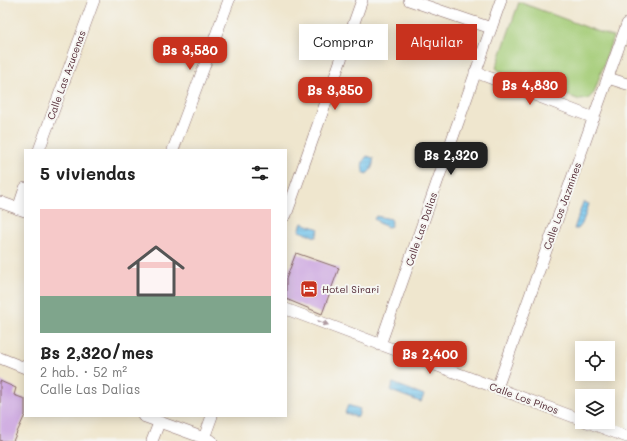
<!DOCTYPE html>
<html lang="es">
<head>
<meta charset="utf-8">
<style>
  body { margin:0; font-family:Mali,sans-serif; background:#f6f6f6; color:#222; height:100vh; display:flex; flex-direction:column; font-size:15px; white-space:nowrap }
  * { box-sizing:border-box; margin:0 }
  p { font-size:13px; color:#767676 }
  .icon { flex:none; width:22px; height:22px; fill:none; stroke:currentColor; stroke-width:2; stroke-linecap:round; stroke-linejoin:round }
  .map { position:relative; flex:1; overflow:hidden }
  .side { position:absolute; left:24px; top:149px; width:263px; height:268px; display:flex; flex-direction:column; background:#fff; border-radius:0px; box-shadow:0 2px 10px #0003 }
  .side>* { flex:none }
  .banner { position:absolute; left:299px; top:24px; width:268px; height:36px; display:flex; gap:8px }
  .controls { position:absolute; left:575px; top:341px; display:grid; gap:8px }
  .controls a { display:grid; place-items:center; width:40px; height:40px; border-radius:0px; background:#fff; box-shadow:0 2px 10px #0003; font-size:20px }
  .price { position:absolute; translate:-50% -34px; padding:0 9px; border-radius:8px; background:#c8321e; color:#fff; font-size:13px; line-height:26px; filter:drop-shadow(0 1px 2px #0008) }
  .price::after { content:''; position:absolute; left:50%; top:24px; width:12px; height:9px; margin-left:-6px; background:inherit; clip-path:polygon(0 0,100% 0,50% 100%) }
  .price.current { background:#222; color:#fff }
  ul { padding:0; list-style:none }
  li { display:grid; align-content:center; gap:8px; height:212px; padding:0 16px }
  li+li { border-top:1px solid #e0e0e0 }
  li span { display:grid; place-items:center; height:124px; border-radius:0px; color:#555 }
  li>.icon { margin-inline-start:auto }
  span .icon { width:72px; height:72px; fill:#fffc; stroke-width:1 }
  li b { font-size:17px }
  h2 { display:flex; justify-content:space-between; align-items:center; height:48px; padding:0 16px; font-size:17px }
  .tag { padding:0 14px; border-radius:0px; background:#fff; box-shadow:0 2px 10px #0003; font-size:14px; line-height:36px }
  .tag.current { background:#c8321e; color:#fff }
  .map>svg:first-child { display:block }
  .green { fill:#a4cc77; stroke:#777651 }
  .water { fill:url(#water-rules); stroke:#5c708b }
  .building { fill:#cca6e0 }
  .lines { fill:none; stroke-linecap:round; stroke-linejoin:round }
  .minor-casing { stroke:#846564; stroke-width:12 }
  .minor { stroke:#fff; stroke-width:11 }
  .oneway { fill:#ae9aa0 }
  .labels { text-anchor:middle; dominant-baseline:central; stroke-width:4; stroke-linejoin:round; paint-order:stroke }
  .street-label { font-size:10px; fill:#4a1f2b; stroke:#f6f6f2 }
  .poi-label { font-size:10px; fill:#4a1f2b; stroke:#f6f6f2; text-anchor:start }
</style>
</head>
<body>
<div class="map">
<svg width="627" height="441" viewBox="0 0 627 441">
  <defs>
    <pattern id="water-rules" width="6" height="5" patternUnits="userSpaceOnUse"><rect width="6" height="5" fill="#6fc2eb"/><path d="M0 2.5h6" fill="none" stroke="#62a6ca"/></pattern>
  </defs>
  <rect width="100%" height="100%" fill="#f6f6f2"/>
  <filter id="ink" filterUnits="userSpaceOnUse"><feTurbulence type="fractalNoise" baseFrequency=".025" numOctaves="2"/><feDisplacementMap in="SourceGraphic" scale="8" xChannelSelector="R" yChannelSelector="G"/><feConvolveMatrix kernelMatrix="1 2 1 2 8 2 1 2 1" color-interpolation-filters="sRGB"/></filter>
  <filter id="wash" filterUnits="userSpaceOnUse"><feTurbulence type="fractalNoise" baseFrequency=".012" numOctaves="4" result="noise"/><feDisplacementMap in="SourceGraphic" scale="16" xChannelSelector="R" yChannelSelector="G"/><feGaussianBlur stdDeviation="0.9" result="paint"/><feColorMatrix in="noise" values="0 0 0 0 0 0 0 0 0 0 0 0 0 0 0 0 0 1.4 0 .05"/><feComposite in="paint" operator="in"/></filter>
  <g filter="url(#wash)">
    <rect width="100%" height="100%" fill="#efe6ce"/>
    <path class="green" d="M519,2L613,37L594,93L588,99L580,100L500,71L496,68Z"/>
    <g class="water">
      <path d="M367,156L373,158C374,164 372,171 366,174L364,173C361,167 362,161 367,156Z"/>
      <path d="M583,202L589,204L582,224L578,229H574Z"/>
      <path d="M376,216L391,219L392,222L391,226L388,227L378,223V221L374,219Z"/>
      <path d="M302,223L319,229L316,237L299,231Z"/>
      <path d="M393,383L424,395L421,402L391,391Z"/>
      <path d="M348,405L360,409L358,417L345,413Z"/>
    </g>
    <g id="blocks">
      <g class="building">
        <path d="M296,253L339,268L322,314L286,299V279Z"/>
        <path d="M0,381L16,388L14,395L25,399V415L13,441H0Z"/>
      </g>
    </g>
  </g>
  <g filter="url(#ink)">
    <use href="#blocks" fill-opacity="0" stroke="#846564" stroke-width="1"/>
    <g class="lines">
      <defs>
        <g id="minor">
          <path d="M409,0L491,28"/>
          <path d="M475,72L594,118"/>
          <path d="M608,78L627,84"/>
          <path d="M39,150L94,0"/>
          <path d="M173,150L229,0"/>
          <path d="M0,202L25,211"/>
          <path d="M18,209L25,188"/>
          <path d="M286,215L362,0"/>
          <path d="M286,309L582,420"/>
          <path d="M380,345L501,0"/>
          <path d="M0,358L25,368"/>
          <path d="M497,388L627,24"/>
          <path d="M143,416L212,441"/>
          <path d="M587,422L627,437"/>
          <path d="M204,438L212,416"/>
          <path d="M152,441L159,423"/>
        </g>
      </defs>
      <use href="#minor" class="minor-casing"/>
      <use href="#minor" class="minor"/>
    </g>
    <defs><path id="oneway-solid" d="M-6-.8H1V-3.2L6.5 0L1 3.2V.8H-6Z"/></defs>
    <use class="oneway" href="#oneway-solid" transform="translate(323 323) rotate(21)"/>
  </g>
  <defs>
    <symbol id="hotel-square" viewBox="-11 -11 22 22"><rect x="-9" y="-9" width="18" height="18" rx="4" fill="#c8321e" stroke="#f6f6f2"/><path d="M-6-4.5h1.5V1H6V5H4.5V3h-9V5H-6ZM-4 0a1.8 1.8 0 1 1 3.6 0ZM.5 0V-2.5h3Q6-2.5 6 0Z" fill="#fff"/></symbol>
  </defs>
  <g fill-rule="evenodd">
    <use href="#hotel-square" x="299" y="279" width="20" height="20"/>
  </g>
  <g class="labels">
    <g class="street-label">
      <text transform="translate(66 75) rotate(-70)">Calle Las Azucenas</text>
      <text transform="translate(562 206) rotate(-70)">Calle Los Jazmines</text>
      <text transform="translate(421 229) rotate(-71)">Calle Las Dalias</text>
      <text transform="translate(524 398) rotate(20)">Calle Los Pinos</text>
    </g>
    <g class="poi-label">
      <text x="322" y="289">Hotel Sirari</text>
    </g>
  </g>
</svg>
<div class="controls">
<a><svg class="icon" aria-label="locate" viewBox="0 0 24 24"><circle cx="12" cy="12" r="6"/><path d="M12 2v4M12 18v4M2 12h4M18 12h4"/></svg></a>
<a><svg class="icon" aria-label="layers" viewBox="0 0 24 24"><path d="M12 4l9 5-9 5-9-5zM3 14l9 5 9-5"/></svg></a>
</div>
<b class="price" style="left:190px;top:71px">Bs 3,580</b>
<b class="price" style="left:530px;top:106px">Bs 4,830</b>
<b class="price" style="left:335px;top:111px">Bs 3,850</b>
<b class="price current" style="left:451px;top:176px">Bs 2,320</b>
<b class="price" style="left:430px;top:375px">Bs 2,400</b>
<div class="banner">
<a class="tag">Comprar</a>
<a class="tag current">Alquilar</a>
</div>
<section class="side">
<h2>5 viviendas<svg class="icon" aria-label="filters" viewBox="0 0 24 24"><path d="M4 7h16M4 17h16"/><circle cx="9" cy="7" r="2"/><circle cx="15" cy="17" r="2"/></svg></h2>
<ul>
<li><span style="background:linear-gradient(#f6c9c9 70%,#7fa58c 0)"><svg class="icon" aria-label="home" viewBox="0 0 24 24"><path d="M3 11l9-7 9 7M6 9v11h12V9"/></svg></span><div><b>Bs 2,320/mes</b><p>2 hab. · 52 m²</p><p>Calle Las Dalias</p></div></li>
</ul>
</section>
</div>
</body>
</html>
